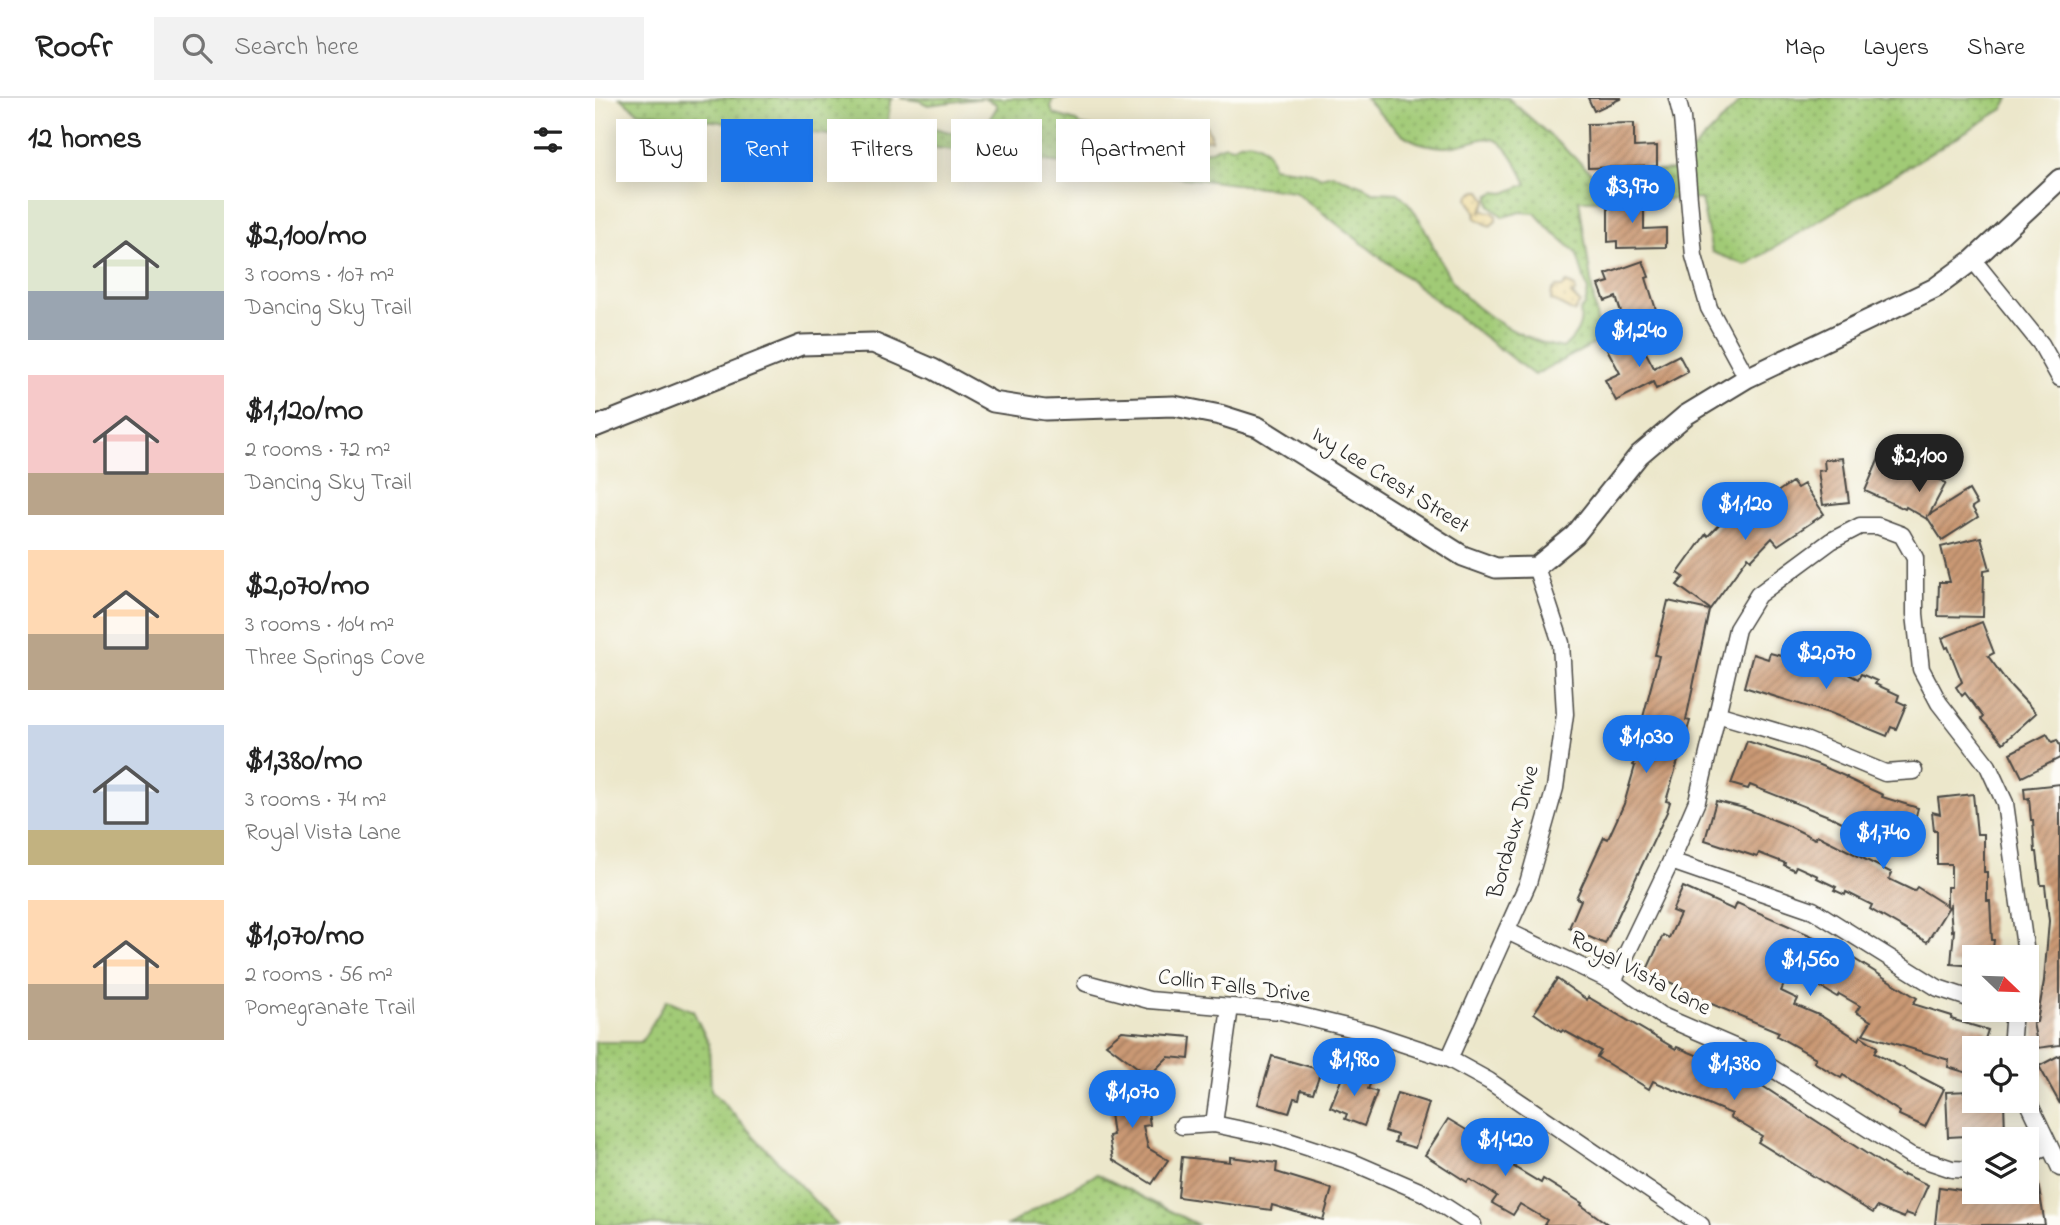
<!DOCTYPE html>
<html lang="en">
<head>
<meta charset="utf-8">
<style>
  body { margin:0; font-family:"Indie Flower",sans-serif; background:#f2f2f2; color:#222; height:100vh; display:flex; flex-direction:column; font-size:26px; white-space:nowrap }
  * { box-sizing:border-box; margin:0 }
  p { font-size:23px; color:#767676 }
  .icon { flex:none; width:38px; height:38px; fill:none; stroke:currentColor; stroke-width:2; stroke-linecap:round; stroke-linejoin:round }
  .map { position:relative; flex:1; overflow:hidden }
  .side { display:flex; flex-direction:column; background:#fff; width:595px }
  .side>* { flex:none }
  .banner { position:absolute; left:21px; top:21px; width:665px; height:63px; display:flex; gap:14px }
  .needle { width:46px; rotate:113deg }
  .buttons { position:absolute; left:1367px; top:847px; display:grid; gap:14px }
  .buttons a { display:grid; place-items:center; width:77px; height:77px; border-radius:0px; background:#fff; box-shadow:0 4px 18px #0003; font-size:35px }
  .price { position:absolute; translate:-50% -60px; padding:0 16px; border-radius:24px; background:#1a73e8; color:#fff; font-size:23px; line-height:46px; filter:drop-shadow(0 2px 4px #0008) }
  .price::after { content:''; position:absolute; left:50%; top:42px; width:21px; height:16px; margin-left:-10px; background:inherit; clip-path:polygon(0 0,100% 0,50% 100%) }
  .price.on { background:#222; color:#fff }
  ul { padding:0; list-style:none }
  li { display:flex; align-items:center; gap:21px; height:175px; padding:0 28px }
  li span { display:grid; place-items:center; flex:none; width:196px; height:140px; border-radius:0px; color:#555 }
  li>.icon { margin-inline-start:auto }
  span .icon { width:84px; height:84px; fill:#fffc; stroke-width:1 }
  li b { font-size:30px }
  h2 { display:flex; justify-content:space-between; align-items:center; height:84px; padding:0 28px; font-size:30px }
  .tag { padding:0 24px; border-radius:0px; background:#fff; box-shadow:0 4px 18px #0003; font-size:24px; line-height:63px }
  .tag.on { background:#1a73e8; color:#fff }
  header { display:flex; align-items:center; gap:42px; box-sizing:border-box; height:98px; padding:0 35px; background:#fff; border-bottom:2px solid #e0e0e0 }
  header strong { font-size:33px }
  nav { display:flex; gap:38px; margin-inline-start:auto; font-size:24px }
  .search { width:490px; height:63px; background:#f2f2f2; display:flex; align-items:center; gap:18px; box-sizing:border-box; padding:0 24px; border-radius:0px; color:#767676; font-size:26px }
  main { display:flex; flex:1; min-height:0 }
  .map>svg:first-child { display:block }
  .grass { fill:url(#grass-dots); stroke:#667a50; stroke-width:2 }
  .sand { fill:url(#sand-dots); stroke:#8c8264; stroke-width:2 }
  .building { fill:url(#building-hatch) }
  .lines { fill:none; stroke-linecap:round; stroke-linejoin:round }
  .minor-casing { stroke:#484743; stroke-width:19 }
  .tertiary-casing { stroke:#484743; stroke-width:23 }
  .minor { stroke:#fff; stroke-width:16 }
  .tertiary { stroke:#fff; stroke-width:19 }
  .labels { text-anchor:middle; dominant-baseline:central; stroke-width:7; stroke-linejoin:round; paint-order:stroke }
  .street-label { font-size:23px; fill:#2b2b2b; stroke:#fdfcf7 }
</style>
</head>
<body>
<header>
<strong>Roofr</strong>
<div class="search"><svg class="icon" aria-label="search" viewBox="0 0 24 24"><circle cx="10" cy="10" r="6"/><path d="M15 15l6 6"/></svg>Search here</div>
<nav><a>Map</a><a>Layers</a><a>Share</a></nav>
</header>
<main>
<section class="side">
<h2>12 homes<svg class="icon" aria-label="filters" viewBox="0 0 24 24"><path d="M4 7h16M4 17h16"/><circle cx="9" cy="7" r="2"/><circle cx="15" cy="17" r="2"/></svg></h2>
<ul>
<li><span style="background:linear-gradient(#dfe7d0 65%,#9aa5b1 0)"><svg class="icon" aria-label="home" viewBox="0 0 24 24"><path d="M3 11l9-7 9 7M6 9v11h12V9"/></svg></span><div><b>$2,100/mo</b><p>3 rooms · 107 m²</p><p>Dancing Sky Trail</p></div></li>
<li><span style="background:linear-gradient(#f6c9c9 70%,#b9a48a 0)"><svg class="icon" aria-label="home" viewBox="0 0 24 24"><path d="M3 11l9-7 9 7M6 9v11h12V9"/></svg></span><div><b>$1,120/mo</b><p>2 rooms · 72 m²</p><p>Dancing Sky Trail</p></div></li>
<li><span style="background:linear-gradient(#ffd9b3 60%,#b9a48a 0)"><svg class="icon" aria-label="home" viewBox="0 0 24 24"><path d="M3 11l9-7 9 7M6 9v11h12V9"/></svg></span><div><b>$2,070/mo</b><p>3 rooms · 104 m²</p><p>Three Springs Cove</p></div></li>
<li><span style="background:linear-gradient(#c9d6e8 75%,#c2b280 0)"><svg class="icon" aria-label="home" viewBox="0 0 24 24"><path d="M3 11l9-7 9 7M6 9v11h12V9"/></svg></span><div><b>$1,380/mo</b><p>3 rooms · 74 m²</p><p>Royal Vista Lane</p></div></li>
<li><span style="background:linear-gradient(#ffd9b3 60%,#b9a48a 0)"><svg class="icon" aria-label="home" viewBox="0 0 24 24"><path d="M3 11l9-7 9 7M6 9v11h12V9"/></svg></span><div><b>$1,070/mo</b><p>2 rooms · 56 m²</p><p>Pomegranate Trail</p></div></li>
</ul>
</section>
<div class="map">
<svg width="1465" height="1127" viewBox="0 0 1465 1127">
  <defs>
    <pattern id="grass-dots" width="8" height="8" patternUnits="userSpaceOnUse" patternTransform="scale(1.75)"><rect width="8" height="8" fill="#a1ca76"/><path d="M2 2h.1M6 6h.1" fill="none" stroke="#83a461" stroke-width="1.8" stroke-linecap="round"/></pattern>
    <pattern id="sand-dots" width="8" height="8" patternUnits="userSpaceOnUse" patternTransform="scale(1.75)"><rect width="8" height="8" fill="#eeda9e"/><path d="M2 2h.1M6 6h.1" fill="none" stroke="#cb8" stroke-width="1.8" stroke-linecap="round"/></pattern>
    <pattern id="building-hatch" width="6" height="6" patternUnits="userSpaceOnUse" patternTransform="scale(1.75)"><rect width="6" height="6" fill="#ca9974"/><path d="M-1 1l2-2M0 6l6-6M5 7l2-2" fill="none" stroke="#a47d5f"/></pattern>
  </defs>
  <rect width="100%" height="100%" fill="#fdfcf7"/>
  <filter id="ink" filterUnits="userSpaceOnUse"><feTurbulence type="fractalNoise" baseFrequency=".0143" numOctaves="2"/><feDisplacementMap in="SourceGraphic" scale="14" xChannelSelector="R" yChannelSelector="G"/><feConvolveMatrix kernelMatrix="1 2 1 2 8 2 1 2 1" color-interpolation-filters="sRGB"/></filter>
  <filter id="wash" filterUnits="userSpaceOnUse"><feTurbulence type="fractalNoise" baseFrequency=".00686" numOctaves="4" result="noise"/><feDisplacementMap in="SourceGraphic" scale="28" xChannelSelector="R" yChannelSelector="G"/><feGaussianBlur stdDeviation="1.57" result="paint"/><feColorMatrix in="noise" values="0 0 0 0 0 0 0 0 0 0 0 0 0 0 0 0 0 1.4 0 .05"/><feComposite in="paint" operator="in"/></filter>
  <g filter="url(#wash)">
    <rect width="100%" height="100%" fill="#ece7cb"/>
    <g class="grass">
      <path d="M25,0H299L295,2L293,23L302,31L311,33L335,29L370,38L380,37L389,30L402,9L400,5L389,0L333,7L325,3L306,0H463L457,1L456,9L458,16L481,23L486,27L502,30L511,39L528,42L535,47L546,62L551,63L566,54H585L599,57L631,47L636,49C657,37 673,45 677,69L710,73L726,79L737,76L770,89L777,94L803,95C832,119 838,159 861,188C885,218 930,243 968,250C979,240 988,229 985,213L990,208L993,193L981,154L954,131L940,115L926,114L908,119L895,107L894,98L900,94L910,95L932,86C894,3 886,62 829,46C803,40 788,17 770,0H913L999,77L1078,72L1149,0H1414L1408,11L1151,167L1117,154L1106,101L984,102L1005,243L939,277L699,93L43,14Z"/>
      <path d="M72,902L98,913L114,946L116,992L242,1127H0V944H46Z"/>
      <path d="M502,1076L603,1127H413Z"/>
    </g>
    <g class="sand">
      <path d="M603,25L610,27L616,36V42H601V47L597,50L591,42L593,35L600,32Z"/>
      <path d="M882,93H886L892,102L886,113L898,114L901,118V123L895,128L880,120L881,115L873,101L874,97Z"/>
      <path d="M972,185L980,189L981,195L976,196L985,205L979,214L956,202L957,193L961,189H968Z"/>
    </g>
    <g id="blocks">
      <g class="building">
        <path d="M993,0H1027L999,13Z"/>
        <path d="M1039,25V49L1062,48V68L993,70L992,26Z"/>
        <path d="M1049,99V131L1071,130V149L1022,150V143L1013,144V100Z"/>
        <path d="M1048,163L1054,179L1051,180L1064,221L1032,232L1021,199L1010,203L1004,187L1014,184L1011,176Z"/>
        <path d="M1041,236L1059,270L1084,257L1093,274L1061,291L1058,284L1021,303L1010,282L1025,275L1012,251Z"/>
        <path d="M1290,346L1306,353L1301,364L1320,372L1322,369L1351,385L1334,417L1374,392L1382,406L1377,409L1383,419L1347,442L1332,419V421L1311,409L1310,411L1270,393Z"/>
        <path d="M1248,360L1254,404L1228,407L1223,373L1230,372L1229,362Z"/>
        <path d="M1197,384L1202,390L1209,386L1229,416L1183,447L1177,440L1156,462L1153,459L1115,511L1082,487L1089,479L1083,475L1111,436L1113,438L1134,416L1139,421L1146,415L1154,422L1170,410L1166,405Z"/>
        <path d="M1386,439L1395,471L1389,472L1388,519L1343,518L1344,484H1355L1346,449Z"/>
        <path d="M1073,503L1114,512L1091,622L1095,623L1071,703L1075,704L1072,714L1010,846L974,830L986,802L981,800L1009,739L1013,741L1029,706L1040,668L1038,667L1049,623H1047L1064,558L1060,557Z"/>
        <path d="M1387,524L1399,555L1393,558L1413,585L1441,615L1408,645L1386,621L1388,619L1370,595L1367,598L1361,589L1367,584L1353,549L1351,550L1347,540Z"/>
        <path d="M1175,555L1198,561L1200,556L1239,569L1263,581L1266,576L1282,583L1280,586L1304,597L1302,603L1311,607L1301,631L1296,629L1292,638L1233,614V615L1149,589L1158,556L1173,561Z"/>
        <path d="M1452,636L1457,644L1462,642L1465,648V660L1427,679L1415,655Z"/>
        <path d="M1152,643L1222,666L1252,679L1251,680L1288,697L1287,699L1323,710L1311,755L1285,748L1286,743L1241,721L1155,687L1153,691L1136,686Z"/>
        <path d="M1465,686V947L1443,950L1438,925L1442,924L1449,883L1454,823L1450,787H1446L1442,754H1440L1438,722H1436L1434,700L1430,701L1429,690Z"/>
        <path d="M1378,696L1382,736H1389V774H1392V803H1395L1397,842H1399L1397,859H1379V868L1356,866L1359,832L1357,833L1355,807L1332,844L1275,811L1277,807L1251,794L1250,797L1239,792L1241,789L1222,780L1223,778L1201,768L1199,772L1189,767L1190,765L1164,755L1162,759L1110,742L1121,703L1149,710L1194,728L1220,741L1222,737L1297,775L1294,781L1319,793L1322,789L1352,808V789H1356V766H1342V733H1339L1337,714L1345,716L1343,700Z"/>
        <path d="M1088,789L1139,812L1142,805L1235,846L1322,900L1318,906L1357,918L1356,921L1393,932L1387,950H1379V977L1353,969L1354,962L1268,936L1276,923L1261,914L1265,908L1244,896L1242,899L1196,871L1186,893L1203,901L1200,907L1226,918L1264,942L1266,938L1282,949L1279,955L1349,991L1330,1029L1304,1017L1305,1014L1248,977L1246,980L1219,964L1221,960L1182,938L1184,934L1095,897L1097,894L1065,880L1063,882L1050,876L1068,837L1074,840L1085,816L1077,813Z"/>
        <path d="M962,881L992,902L993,899L1081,951L1082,949L1152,978L1280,1061L1308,1078L1309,1076L1333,1087L1319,1118L1311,1115L1309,1120L1282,1109L1278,1115L1163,1044L1167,1038L1135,1019L1137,1016L1058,983L1054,991L1002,959L1006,953L968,932L966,934L939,915Z"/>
        <path d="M527,933L596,939L594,961L573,959L554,978L511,946Z"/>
        <path d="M1465,957V1006L1444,968Z"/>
        <path d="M677,958L726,972L718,995L706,992L704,1001L699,1000L694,1015L663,1006Z"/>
        <path d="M750,972L777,982L773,991L782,994L769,1028L750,1021L752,1016L735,1009Z"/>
        <path d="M548,981L555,1027L548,1028L553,1050L573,1062L557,1086L518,1062L514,1038L518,1037L511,987Z"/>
        <path d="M1376,993V1003H1409L1410,1036L1353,1039L1351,994Z"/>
        <path d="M802,995L834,1005L820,1050L800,1044L802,1037L790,1033Z"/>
        <path d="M853,1021L923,1063L919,1069L946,1085L948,1081L987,1105L986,1107L1014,1127H949L952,1122L925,1106L918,1117L897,1105L902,1098L874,1081L872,1084L830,1057Z"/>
        <path d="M587,1059L635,1064V1059L682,1065L681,1074L737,1091L728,1122L677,1107L676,1112L583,1099Z"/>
        <path d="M1443,1085L1450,1127H1340L1344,1089L1379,1094H1432V1087Z"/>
      </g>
    </g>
  </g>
  <g filter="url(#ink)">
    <use href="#blocks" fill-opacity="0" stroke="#484743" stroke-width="2"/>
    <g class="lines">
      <defs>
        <g id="minor">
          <path d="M1082,0L1087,20L1099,158L1114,210L1152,280"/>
          <path d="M1378,162L1446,246L1465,280"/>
          <path d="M1122,616L1210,642L1290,675L1319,673"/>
          <path d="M1076,763L1218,812L1343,890L1379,902"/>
          <path d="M912,833L1018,884L1065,917L1153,955L1315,1057L1357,1071L1379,1072"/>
          <path d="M1018,884L1076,763L1102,703L1142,531L1163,497L1236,443L1265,428H1283L1307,437L1320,460V516L1326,571L1344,605L1393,668L1410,705L1430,849L1428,859"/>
          <path d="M491,885L554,902L686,913L776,935L854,961L894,983L1106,1127"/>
          <path d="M1416,950L1419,912"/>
          <path d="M854,961L933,785L960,690L970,616L966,545L941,469"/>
          <path d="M1432,1001L1465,1070"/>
          <path d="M619,1026L635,909"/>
          <path d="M587,1028L619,1026L681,1039L755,1063L829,1095L878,1127"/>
          <path d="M1432,1058L1454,1048"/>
        </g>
        <path id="tertiary" d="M0,329L206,247L278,245L338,271L398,304L450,312L579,308L625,317L663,329L868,458L901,470L941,469L980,437L1044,357L1091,317L1152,280L1340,190L1378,162L1465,81"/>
      </defs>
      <use href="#minor" class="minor-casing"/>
      <use href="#tertiary" class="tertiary-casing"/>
      <use href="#minor" class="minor"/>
      <use href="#tertiary" class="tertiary"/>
    </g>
  </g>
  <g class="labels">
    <g class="street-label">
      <text transform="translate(795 383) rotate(32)">Ivy Lee Crest Street</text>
      <text transform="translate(919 734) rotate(-74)">Bordaux Drive</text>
      <text transform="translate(1045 876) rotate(28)">Royal Vista Lane</text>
      <text transform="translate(639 889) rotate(7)">Collin Falls Drive</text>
    </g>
  </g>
</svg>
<div class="buttons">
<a><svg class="needle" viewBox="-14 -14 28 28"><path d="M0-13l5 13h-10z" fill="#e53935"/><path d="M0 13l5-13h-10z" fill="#767676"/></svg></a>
<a><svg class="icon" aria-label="locate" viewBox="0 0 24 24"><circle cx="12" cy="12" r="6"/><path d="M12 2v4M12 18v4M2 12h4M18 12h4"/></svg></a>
<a><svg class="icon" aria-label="layers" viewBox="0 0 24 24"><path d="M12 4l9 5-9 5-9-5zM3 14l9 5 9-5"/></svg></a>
</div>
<b class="price" style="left:1037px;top:127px">$3,970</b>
<b class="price" style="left:1044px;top:271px">$1,240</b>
<b class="price on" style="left:1324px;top:396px">$2,100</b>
<b class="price" style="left:1150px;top:444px">$1,120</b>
<b class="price" style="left:1231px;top:593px">$2,070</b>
<b class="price" style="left:1051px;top:677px">$1,030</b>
<b class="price" style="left:1288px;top:773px">$1,740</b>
<b class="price" style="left:1215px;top:900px">$1,560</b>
<b class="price" style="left:759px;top:1000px">$1,980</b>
<b class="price" style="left:1139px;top:1004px">$1,380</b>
<b class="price" style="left:537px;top:1032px">$1,070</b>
<b class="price" style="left:910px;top:1080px">$1,420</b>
<div class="banner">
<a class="tag">Buy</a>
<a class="tag on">Rent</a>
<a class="tag">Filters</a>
<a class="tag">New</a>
<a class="tag">Apartment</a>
</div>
</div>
</main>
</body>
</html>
